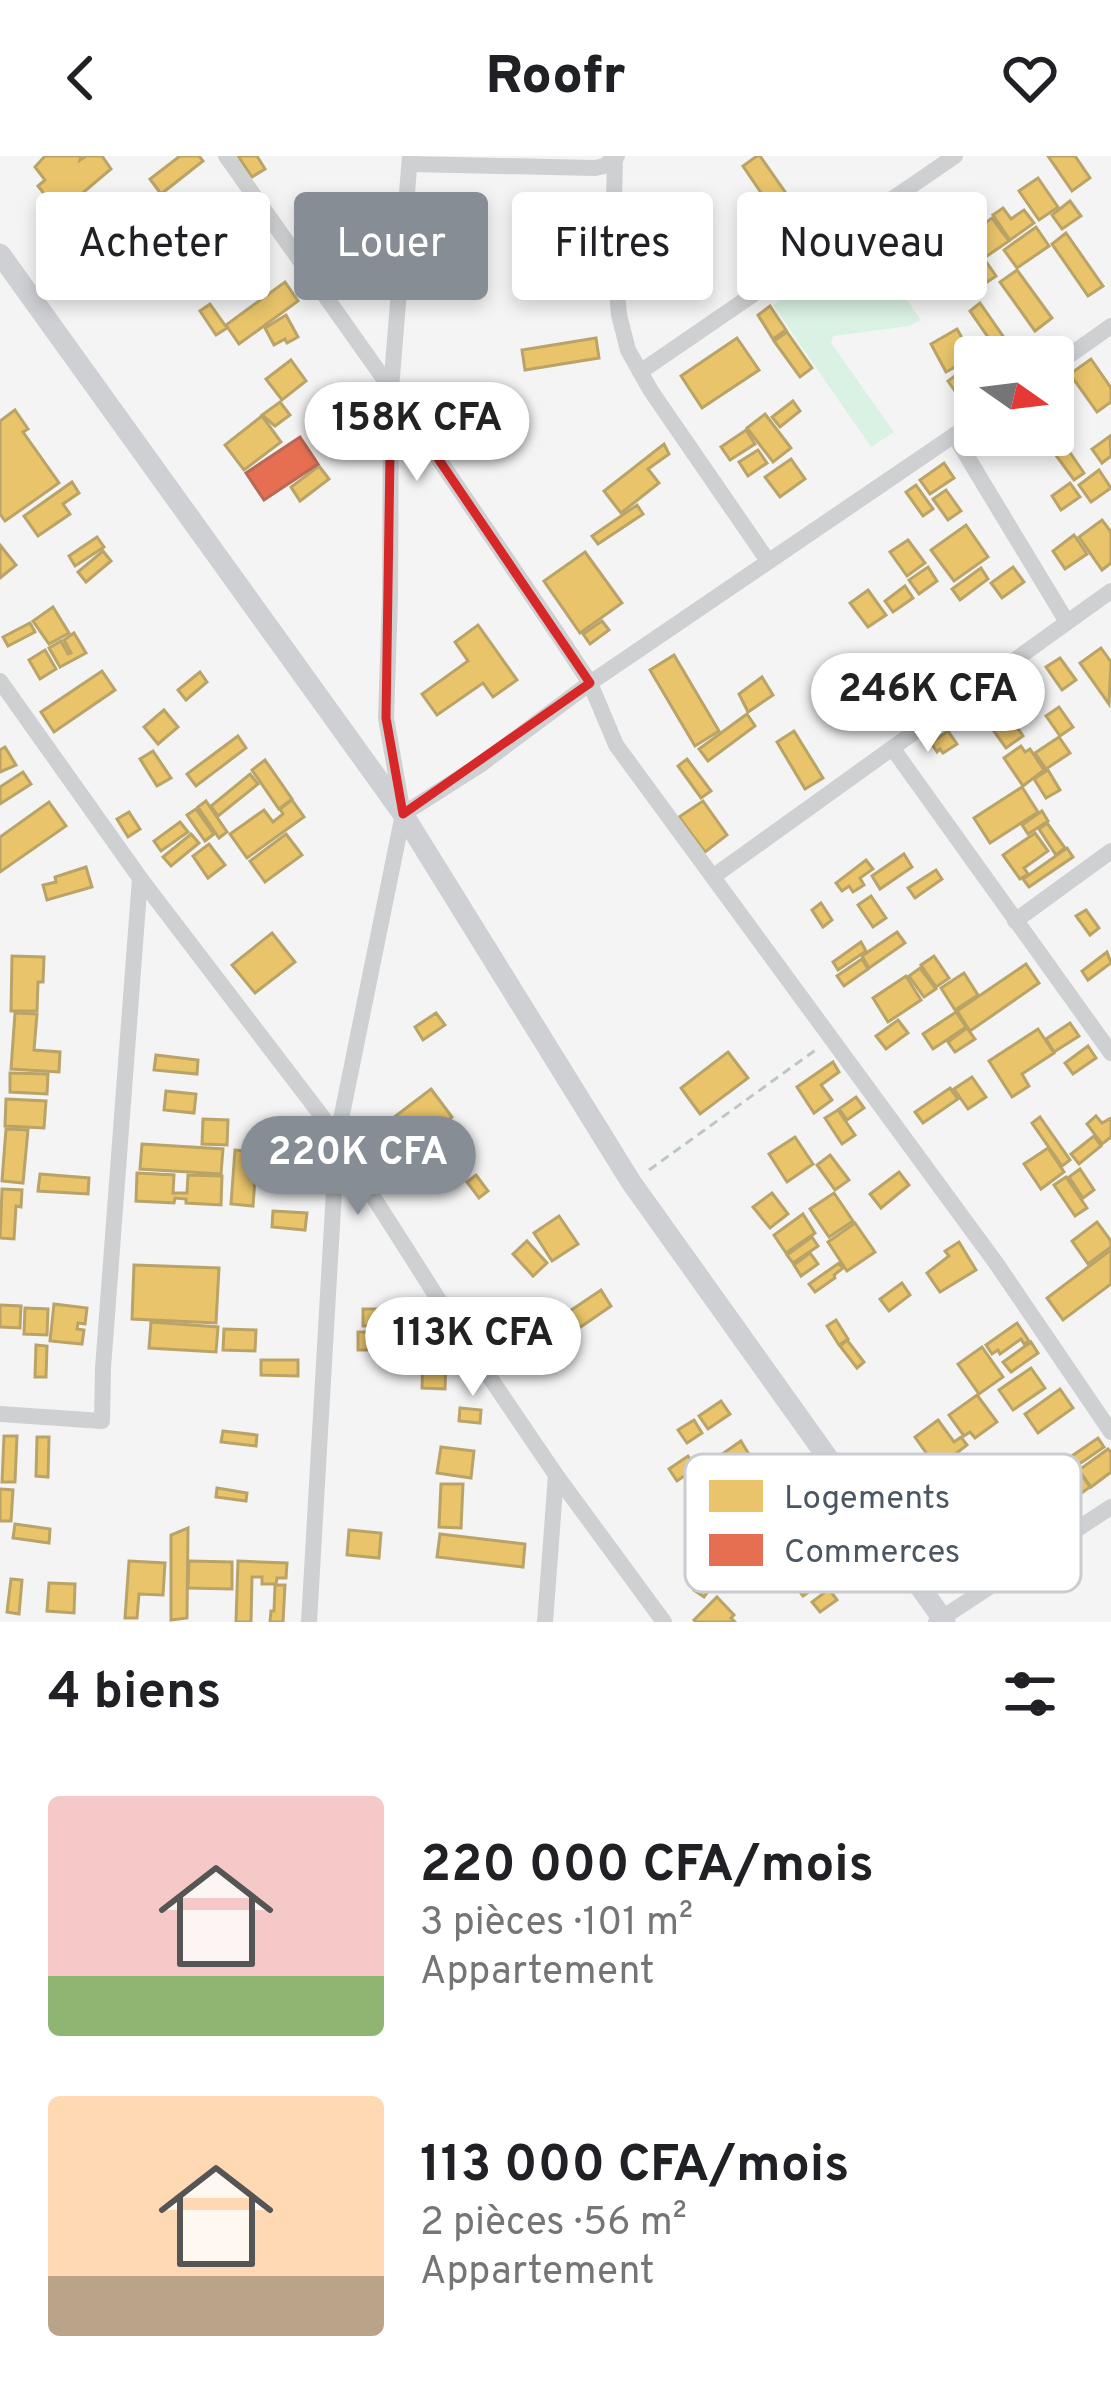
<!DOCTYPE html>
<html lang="fr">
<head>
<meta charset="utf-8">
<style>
  body { margin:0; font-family:Overpass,sans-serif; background:#f6f6f6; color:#202124; height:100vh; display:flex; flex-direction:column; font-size:45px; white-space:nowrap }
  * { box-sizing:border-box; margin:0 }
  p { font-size:39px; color:#757577 }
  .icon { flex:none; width:66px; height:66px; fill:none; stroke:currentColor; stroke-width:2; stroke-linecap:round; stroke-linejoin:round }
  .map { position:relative; height:1466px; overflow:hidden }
  .panel { display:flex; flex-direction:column; background:#fff; flex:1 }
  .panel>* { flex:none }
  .guide { position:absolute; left:36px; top:36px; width:1041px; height:108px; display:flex; gap:24px }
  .needle { width:78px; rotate:104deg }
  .fabs { position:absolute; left:954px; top:180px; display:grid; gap:24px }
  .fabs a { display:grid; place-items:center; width:120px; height:120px; border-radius:12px; background:#fff; box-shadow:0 6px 18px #0003; font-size:60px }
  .price { position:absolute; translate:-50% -102px; padding:0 27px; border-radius:42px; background:#fff; color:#222; font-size:39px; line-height:78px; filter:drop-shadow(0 3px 6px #0008) }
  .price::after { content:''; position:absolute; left:50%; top:72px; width:36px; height:27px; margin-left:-18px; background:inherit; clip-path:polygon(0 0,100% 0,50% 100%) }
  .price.active { background:#868d94; color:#fff }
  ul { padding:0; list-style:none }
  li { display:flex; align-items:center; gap:36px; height:300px; padding:0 48px }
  li span { display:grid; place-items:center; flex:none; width:336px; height:240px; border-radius:12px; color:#555 }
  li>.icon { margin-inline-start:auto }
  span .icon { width:144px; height:144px; fill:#fffc; stroke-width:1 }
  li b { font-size:51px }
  h2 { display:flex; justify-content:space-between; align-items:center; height:144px; padding:0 48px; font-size:51px }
  .tag { padding:0 42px; border-radius:12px; background:#fff; box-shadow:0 6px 18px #0003; font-size:42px; line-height:108px }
  .tag.active { background:#868d94; color:#fff }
  header { display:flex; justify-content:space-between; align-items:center; height:156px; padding:0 48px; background:#fff; font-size:54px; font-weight:800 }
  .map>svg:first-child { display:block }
  .green { fill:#d9f2e3 }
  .homes { fill:#e9c46a; stroke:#b9a367; stroke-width:3 }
  .shops { fill:#e76f51; stroke:#b86856; stroke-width:3 }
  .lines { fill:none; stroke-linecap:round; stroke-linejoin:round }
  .path { stroke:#bcc7c4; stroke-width:3; stroke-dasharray:9 6; stroke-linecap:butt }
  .street { stroke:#ced0d2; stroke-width:16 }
  .secondary { stroke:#ced0d4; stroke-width:21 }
  .marked { fill:none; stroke:#d62828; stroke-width:9; stroke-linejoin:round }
  .key { fill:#fff; stroke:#c9ccd0; stroke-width:3 }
  .key-label { font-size:33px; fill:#4a5661 }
</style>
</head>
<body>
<header><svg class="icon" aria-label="back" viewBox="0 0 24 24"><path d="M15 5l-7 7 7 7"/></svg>Roofr<svg class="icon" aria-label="heart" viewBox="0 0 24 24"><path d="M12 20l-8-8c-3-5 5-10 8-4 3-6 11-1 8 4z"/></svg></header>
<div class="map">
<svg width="1111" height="1466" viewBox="0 0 1111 1466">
  <rect width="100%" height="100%" fill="#f4f4f4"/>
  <path class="green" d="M865,84L921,164L909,170L833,180L831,187L894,276L871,291L773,149Z"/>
  <g class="homes">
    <path d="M45,0H81L80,4L86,0H102L111,13L59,57L38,30L45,24L35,11Z"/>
    <path d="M180,0H199L203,5L161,38L150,23Z"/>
    <path d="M238,0H257L265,13L252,21Z"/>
    <path d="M757,0H760L804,63L799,67L804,76L793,84L743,10Z"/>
    <path d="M1048,0H1075L1090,22L1072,35Z"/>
    <path d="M1038,22L1058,51L1039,64L1019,35Z"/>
    <path d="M1070,45L1081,60L1062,73L1052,59Z"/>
    <path d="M1003,52L1011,63L1024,54L1034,67L1010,84L993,59Z"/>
    <path d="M992,62L1009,85L962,117L946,95Z"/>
    <path d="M1036,71L1049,90L1017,112L1004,94Z"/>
    <path d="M1066,77L1103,130L1088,140L1052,88Z"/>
    <path d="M985,104L996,120L972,136L962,121Z"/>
    <path d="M1017,114L1052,162L1035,175L1000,126Z"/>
    <path d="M285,126L298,145L239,188L226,169Z"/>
    <path d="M980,147L1012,193L1001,200L970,155Z"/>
    <path d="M210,148L227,172L216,179L200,155Z"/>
    <path d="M770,150L786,174L773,183L758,159Z"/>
    <path d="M286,159L298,181L287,187L285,183L274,189L265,172Z"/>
    <path d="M957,173L973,201L946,216L931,188Z"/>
    <path d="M787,176L812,212L800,221L774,185Z"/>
    <path d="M596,182L599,202L525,214L522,194Z"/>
    <path d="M737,182L759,214L702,252L681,220Z"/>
    <path d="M1091,203L1111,232V246L1097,256L1070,218Z"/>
    <path d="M291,204L306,225L282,244L266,223Z"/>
    <path d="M975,205V225L957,238L948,225Z"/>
    <path d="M1061,223L1071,237L1055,249L1053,229Z"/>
    <path d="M793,245L800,255L780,271L772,261Z"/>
    <path d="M280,246L290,259L275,270L262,259Z"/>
    <path d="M15,254L28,273L23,276L59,327L5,365L0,358V265Z"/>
    <path d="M765,258L791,292L773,306L747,272Z"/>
    <path d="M262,260L281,286L244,314L225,289Z"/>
    <path d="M746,274L755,288L730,304L721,291Z"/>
    <path d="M1058,279L1084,317L1074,324L1047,287Z"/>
    <path d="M1110,280L1111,300L1102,307L1092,293Z"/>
    <path d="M664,288L669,298L648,313L659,327L621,357L604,335Z"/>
    <path d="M758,294L767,307L748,320L739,306Z"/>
    <path d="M791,303L805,323L780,341L765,321Z"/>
    <path d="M944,307L954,322L930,338L920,324Z"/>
    <path d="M319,310L329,323L300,345L291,331Z"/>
    <path d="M1099,314L1111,332L1091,346L1079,329Z"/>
    <path d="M72,326L79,337L63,348L70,358L38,380L24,360Z"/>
    <path d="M1070,327L1080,341L1061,354L1052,340Z"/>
    <path d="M916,329L933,353L923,360L906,336Z"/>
    <path d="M946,334L961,355L948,364L933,343Z"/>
    <path d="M637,349L643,358L598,388L592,380Z"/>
    <path d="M1102,364L1111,376V407L1102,414L1079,381Z"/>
    <path d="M966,369L988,401L954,425L931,394Z"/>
    <path d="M1074,379L1087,398L1065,413L1053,395Z"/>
    <path d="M97,381L104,391L75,410L69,400Z"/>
    <path d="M908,384L925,407L907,420L890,396Z"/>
    <path d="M0,389L16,409L0,422Z"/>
    <path d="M103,395L111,405L86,426L78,416Z"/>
    <path d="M585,396L622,447L580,477L544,425Z"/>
    <path d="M928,411L937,425L919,438L909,424Z"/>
    <path d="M1013,411L1024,426L1002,442L991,427Z"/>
    <path d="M981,412L988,423L960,444L952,433Z"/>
    <path d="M905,430L913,442L893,456L885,445Z"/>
    <path d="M868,434L886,459L868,471L850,447Z"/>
    <path d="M53,451L69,477L49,488L33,465Z"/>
    <path d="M602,465L609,474L590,488L583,478Z"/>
    <path d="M30,467L35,476L8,490L3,481Z"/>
    <path d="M478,469L517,524L493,541L483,527L437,559L422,538L468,505L455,486Z"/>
    <path d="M74,477L86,497L60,511L49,492L61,485L68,498L71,497L64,484Z"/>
    <path d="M1101,492L1111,506L1109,548L1080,507Z"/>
    <path d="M45,494L56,513L40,523L29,504Z"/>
    <path d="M674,499L719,575L695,590L650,514Z"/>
    <path d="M1060,502L1076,524L1062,534L1046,511Z"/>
    <path d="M102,515L115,534L54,576L41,556Z"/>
    <path d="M200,516L207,526L186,544L178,534Z"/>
    <path d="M762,521L773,539L748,556L739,538Z"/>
    <path d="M1003,551L1023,580L1006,592L985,563Z"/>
    <path d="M1059,551L1073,571L1060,580L1046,560Z"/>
    <path d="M164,554L178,571L158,588L144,571Z"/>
    <path d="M747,558L755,570L708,605L699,593Z"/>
    <path d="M794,575L823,622L805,633L777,586Z"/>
    <path d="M948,575L957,588L943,597L940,593L937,596L931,587Z"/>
    <path d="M238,580L246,592L196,630L187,618Z"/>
    <path d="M1059,581L1070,597L1046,613L1035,597Z"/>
    <path d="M1021,590L1025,596L1030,593L1044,614L1023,630L1004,602Z"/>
    <path d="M5,591L16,609L0,616V594Z"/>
    <path d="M153,595L171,622L157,630L140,603Z"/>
    <path d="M687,603L711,635L701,642L678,610Z"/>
    <path d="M265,604L292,643L279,653L252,614Z"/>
    <path d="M1048,614L1060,634L1046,642L1034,623Z"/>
    <path d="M23,616L31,628L0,648V631Z"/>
    <path d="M250,618L258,628L218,660L211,650Z"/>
    <path d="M1022,631L1038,656L990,687L974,662Z"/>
    <path d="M292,644L304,661L247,702L230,678L264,654L273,666L283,658L280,653Z"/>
    <path d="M206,645L227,676L219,682L198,651Z"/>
    <path d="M703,645L727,679L705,696L679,661Z"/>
    <path d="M49,646L66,670L0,716V681Z"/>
    <path d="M196,653L214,678L205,685L187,659Z"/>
    <path d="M1042,655L1048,665L1028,678L1022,669Z"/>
    <path d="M129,656L140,673L128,681L117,663Z"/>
    <path d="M180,666L188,676L161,695L154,685Z"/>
    <path d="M1047,667L1065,692L1056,699L1039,673Z"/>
    <path d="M1035,677L1048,695L1024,712L1028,718L1020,723L1003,699Z"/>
    <path d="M191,678L199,687L171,710L163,701Z"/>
    <path d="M286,678L302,699L265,726L250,705Z"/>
    <path d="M209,688L225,709L208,722L193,700Z"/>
    <path d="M1067,692L1073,701L1029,731L1023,723Z"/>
    <path d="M904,698L912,711L880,733L872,720Z"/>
    <path d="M866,704L873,713L860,722L864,729L853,736L849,730L842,735L836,727Z"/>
    <path d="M86,711L92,731L47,744L43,729L56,726L55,721Z"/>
    <path d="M936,714L942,723L915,742L908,732Z"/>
    <path d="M871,740L886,762L873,771L858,749Z"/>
    <path d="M821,747L832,764L823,771L812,754Z"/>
    <path d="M1086,754L1099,772L1090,779L1076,760Z"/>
    <path d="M897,776L905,787L869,812L862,800Z"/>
    <path d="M272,777L295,806L255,837L232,809Z"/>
    <path d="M861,786L866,795L838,814L833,806Z"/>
    <path d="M1107,796L1111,807L1088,824L1082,815Z"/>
    <path d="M12,800L44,801L43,826H38L37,855H11Z"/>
    <path d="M934,800L949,822L936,831L921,809Z"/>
    <path d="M862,803L868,813L844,830L837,820Z"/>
    <path d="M1026,808L1039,827L970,875L957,855Z"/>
    <path d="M920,812L936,833L924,841L909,820Z"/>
    <path d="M964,817L978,839L955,854L941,832Z"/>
    <path d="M906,820L921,844L888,866L873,842Z"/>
    <path d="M956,856L966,871L933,893L923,878Z"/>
    <path d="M15,857L37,858L34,894L60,896L59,916L11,913Z"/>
    <path d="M436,857L445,869L423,884L415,871Z"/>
    <path d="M898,864L908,877L886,893L876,880Z"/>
    <path d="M1070,867L1079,880L1054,896L1046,883Z"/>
    <path d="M967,872L975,883L955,896L948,886Z"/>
    <path d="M1038,873L1054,897L1022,918L1029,930L1012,941L989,905Z"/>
    <path d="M1088,890L1096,902L1073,918L1065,907Z"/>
    <path d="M728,896L748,922L700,958L681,932Z"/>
    <path d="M156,899L198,904L197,918L154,914Z"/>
    <path d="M833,906L839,916L821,929L832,944L814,957L797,931Z"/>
    <path d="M10,917L48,918L47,938L10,936Z"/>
    <path d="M972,921L986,941L968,953L954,933Z"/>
    <path d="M950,932L958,943L923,967L915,956Z"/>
    <path d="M431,933L452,961L410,993L389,965Z"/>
    <path d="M166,935L196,938L194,957L164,954Z"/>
    <path d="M856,941L864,952L847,964L839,953Z"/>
    <path d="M6,943L46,945L44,972L5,970Z"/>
    <path d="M838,954L855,979L842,988L825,962Z"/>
    <path d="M1096,960L1102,967L1111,962V981L1102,988L1087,968Z"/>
    <path d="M1040,961L1070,1004L1062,1010L1032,967Z"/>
    <path d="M203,963L228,964L227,989L202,988Z"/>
    <path d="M6,973L28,974L23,1027L2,1025Z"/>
    <path d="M1094,980L1101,990L1079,1008L1071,998Z"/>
    <path d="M795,981L813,1008L787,1026L769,998Z"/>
    <path d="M142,988L223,993L221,1018L140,1013Z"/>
    <path d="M1048,992L1064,1016L1041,1033L1024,1008Z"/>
    <path d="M235,994L257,996L253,1050L231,1048Z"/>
    <path d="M444,994L451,1003L416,1031L409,1022Z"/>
    <path d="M830,999L849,1024L835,1034L817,1009Z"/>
    <path d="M1080,1013L1094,1034L1083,1042L1069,1021Z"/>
    <path d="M899,1016L909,1029L881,1052L870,1038Z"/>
    <path d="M137,1017L174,1019L173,1037H187L188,1019L222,1020L221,1049L186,1047V1043L175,1042L174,1047L136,1045Z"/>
    <path d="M40,1018L89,1022L88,1038L38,1035Z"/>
    <path d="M476,1019L488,1035L479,1042L467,1026Z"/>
    <path d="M1066,1021L1087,1052L1075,1060L1054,1029Z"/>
    <path d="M2,1033L22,1034L21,1051L16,1050L14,1083L0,1082Z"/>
    <path d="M772,1037L788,1058L770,1072L753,1051Z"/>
    <path d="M834,1037L853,1065L829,1081L810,1053Z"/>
    <path d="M273,1055L307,1057L305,1074L272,1071Z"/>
    <path d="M803,1058L815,1077L786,1097L774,1079Z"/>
    <path d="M559,1060L578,1088L552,1105L534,1077Z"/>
    <path d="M1097,1066L1111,1085V1091L1088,1108L1072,1085Z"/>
    <path d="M855,1067L875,1096L847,1115L828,1086Z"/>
    <path d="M812,1081L818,1090L793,1107L787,1099Z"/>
    <path d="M527,1085L547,1107L533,1120L513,1098Z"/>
    <path d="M959,1086L976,1114L940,1136L927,1117L949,1100L945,1095Z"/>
    <path d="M1111,1094V1128L1063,1164L1047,1142Z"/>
    <path d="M810,1097L818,1108L801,1120L794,1109Z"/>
    <path d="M839,1107L843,1112L834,1119L835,1122L815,1136L809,1128Z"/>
    <path d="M134,1109L219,1112L216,1167L132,1163Z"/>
    <path d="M902,1127L910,1139L889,1155L880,1143Z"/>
    <path d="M601,1134L611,1150L572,1177L561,1161Z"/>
    <path d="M54,1148L87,1152L85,1168L78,1167L77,1173L84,1174L82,1188L50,1185Z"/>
    <path d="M393,1148L411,1149L410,1175H392Z"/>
    <path d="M0,1149L21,1150L20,1172L0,1171Z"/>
    <path d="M25,1152L48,1153L47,1179L24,1178Z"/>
    <rect x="363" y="1153" width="25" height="17"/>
    <path d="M836,1164L848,1183L839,1189L827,1170Z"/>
    <path d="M151,1166L218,1171L216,1196L149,1192Z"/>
    <path d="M1017,1167L1029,1185L1024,1188L1021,1183L1000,1198L998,1194L992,1198L986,1189Z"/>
    <path d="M224,1173L256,1174L255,1195L223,1194Z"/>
    <rect x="358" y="1176" width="27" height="18"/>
    <path d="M847,1184L864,1206L857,1212L840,1190Z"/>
    <path d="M1031,1186L1038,1197L1011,1216L1003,1206Z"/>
    <path d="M36,1189L47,1190L46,1221H35Z"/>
    <path d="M982,1191L1003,1221L979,1238L958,1208Z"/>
    <path d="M423,1200L446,1201L445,1233L422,1232Z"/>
    <path d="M261,1204H298V1220L261,1219Z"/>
    <path d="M1031,1212L1045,1232L1013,1254L999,1234Z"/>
    <path d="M1060,1233L1073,1252L1038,1277L1025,1258Z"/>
    <path d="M977,1239L997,1266L975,1282L970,1276L964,1280L949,1259Z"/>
    <path d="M721,1245L730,1258L708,1273L699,1260Z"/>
    <path d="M460,1252L481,1254L480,1267L459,1265Z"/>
    <path d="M694,1264L702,1277L687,1287L678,1274Z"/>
    <path d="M938,1264L954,1286L961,1281L967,1289L937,1312L915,1281Z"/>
    <path d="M223,1275L257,1279L256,1290L221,1286Z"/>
    <path d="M4,1280H17L15,1326H2Z"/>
    <path d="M37,1281H49L48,1321L36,1320Z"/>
    <path d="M1098,1282L1104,1291L1075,1311L1069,1302Z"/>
    <path d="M741,1285L750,1300L708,1329L696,1310L712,1299L715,1303Z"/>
    <path d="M441,1291L474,1295L471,1322L437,1317Z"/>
    <path d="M1108,1293L1111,1296V1316L1091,1331L1079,1314Z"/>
    <path d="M688,1300L696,1312L677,1325L669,1313Z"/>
    <path d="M1078,1314L1090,1331L1062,1351L1048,1332L1058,1325L1063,1331L1075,1322L1072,1319Z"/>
    <path d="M441,1328H463L461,1372L439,1371Z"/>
    <path d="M217,1332L247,1337L246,1345L216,1341Z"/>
    <path d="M0,1333L13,1334L11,1365H0Z"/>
    <path d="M15,1368L50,1373L49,1387L13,1382Z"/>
    <path d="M188,1372L187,1462L171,1464V1379Z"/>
    <path d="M349,1374L381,1377L379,1402L347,1399Z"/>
    <path d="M440,1378L525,1388L523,1411L437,1401Z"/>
    <path d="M820,1391L838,1416L803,1440L785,1416Z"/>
    <path d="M129,1405L165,1407L163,1439L139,1438L137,1462H125Z"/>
    <path d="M189,1405L232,1406V1433L188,1432Z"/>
    <path d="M238,1405L287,1407L286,1422H277L276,1428H262V1421H252L251,1466H236Z"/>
    <path d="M707,1415L718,1422L704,1441L694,1434Z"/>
    <path d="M11,1423L22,1424L19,1458L7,1456Z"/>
    <path d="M49,1427L75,1428L74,1457L47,1455Z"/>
    <path d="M275,1429H285L283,1466H270L271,1455H274Z"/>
    <path d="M829,1433L837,1444L820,1456L812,1446Z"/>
    <path d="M717,1441L734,1459L731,1462L735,1466H696L694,1464Z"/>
  </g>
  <path class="shops" d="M300,281L318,308L264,344L246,317Z"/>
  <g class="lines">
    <path class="path" d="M649,1014L817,893"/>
    <g class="street">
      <path d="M226,0L391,233L559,480L590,527L616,589L996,1107L1111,1276"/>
      <path d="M615,0L613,88L619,159L628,194L651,235L768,405"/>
      <path d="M410,8L595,12L604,10L617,0"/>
      <path d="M1053,211L1111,170"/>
      <path d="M640,216L955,0"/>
      <path d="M954,279L1067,466"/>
      <path d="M0,525L140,722L321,959L465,1185L556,1319L664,1466"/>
      <path d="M893,593L1111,897"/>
      <path d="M403,658L480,609L590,527L975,265"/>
      <path d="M714,720L1111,435"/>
      <path d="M1015,765L1111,695"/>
      <path d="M0,1258L102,1265L103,1212L140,722"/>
      <path d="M309,1466L337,983L403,658L386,562L390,442L391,233L410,0"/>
      <path d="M545,1466L556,1319"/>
      <path d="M936,1466L1111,1351"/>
    </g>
    <path class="secondary" d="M0,98L403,658L631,1026L945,1466"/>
  </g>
  <path class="marked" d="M391,233L590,527L403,658L386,562Z"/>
  <rect x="685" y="1298" width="396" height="138" rx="18" class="key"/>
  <rect x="709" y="1324" width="54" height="32" fill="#e9c46a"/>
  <rect x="709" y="1378" width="54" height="32" fill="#e76f51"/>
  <g class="key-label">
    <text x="784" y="1352">Logements</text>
    <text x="784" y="1406">Commerces</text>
  </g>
</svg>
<div class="fabs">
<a><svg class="needle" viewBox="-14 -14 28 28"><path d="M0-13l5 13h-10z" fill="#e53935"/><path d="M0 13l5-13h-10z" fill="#757577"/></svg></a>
</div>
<b class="price" style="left:417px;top:328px">158K CFA</b>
<b class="price" style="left:928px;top:599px">246K CFA</b>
<b class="price active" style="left:358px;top:1062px">220K CFA</b>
<b class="price" style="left:473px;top:1243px">113K CFA</b>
<div class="guide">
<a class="tag">Acheter</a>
<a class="tag active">Louer</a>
<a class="tag">Filtres</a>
<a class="tag">Nouveau</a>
</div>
</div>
<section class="panel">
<h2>4 biens<svg class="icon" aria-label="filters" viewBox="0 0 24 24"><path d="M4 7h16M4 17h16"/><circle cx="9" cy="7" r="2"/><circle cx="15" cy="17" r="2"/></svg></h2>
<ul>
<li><span style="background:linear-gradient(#f6c9c9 75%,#8fb573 0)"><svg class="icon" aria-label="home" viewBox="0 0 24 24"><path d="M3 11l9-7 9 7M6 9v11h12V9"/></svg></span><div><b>220 000 CFA/mois</b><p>3 pièces · 101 m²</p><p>Appartement</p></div></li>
<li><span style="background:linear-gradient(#ffd9b3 75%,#b9a48a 0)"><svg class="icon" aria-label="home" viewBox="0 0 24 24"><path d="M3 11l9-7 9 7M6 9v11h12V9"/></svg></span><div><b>113 000 CFA/mois</b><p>2 pièces · 56 m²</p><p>Appartement</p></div></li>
</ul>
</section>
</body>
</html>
